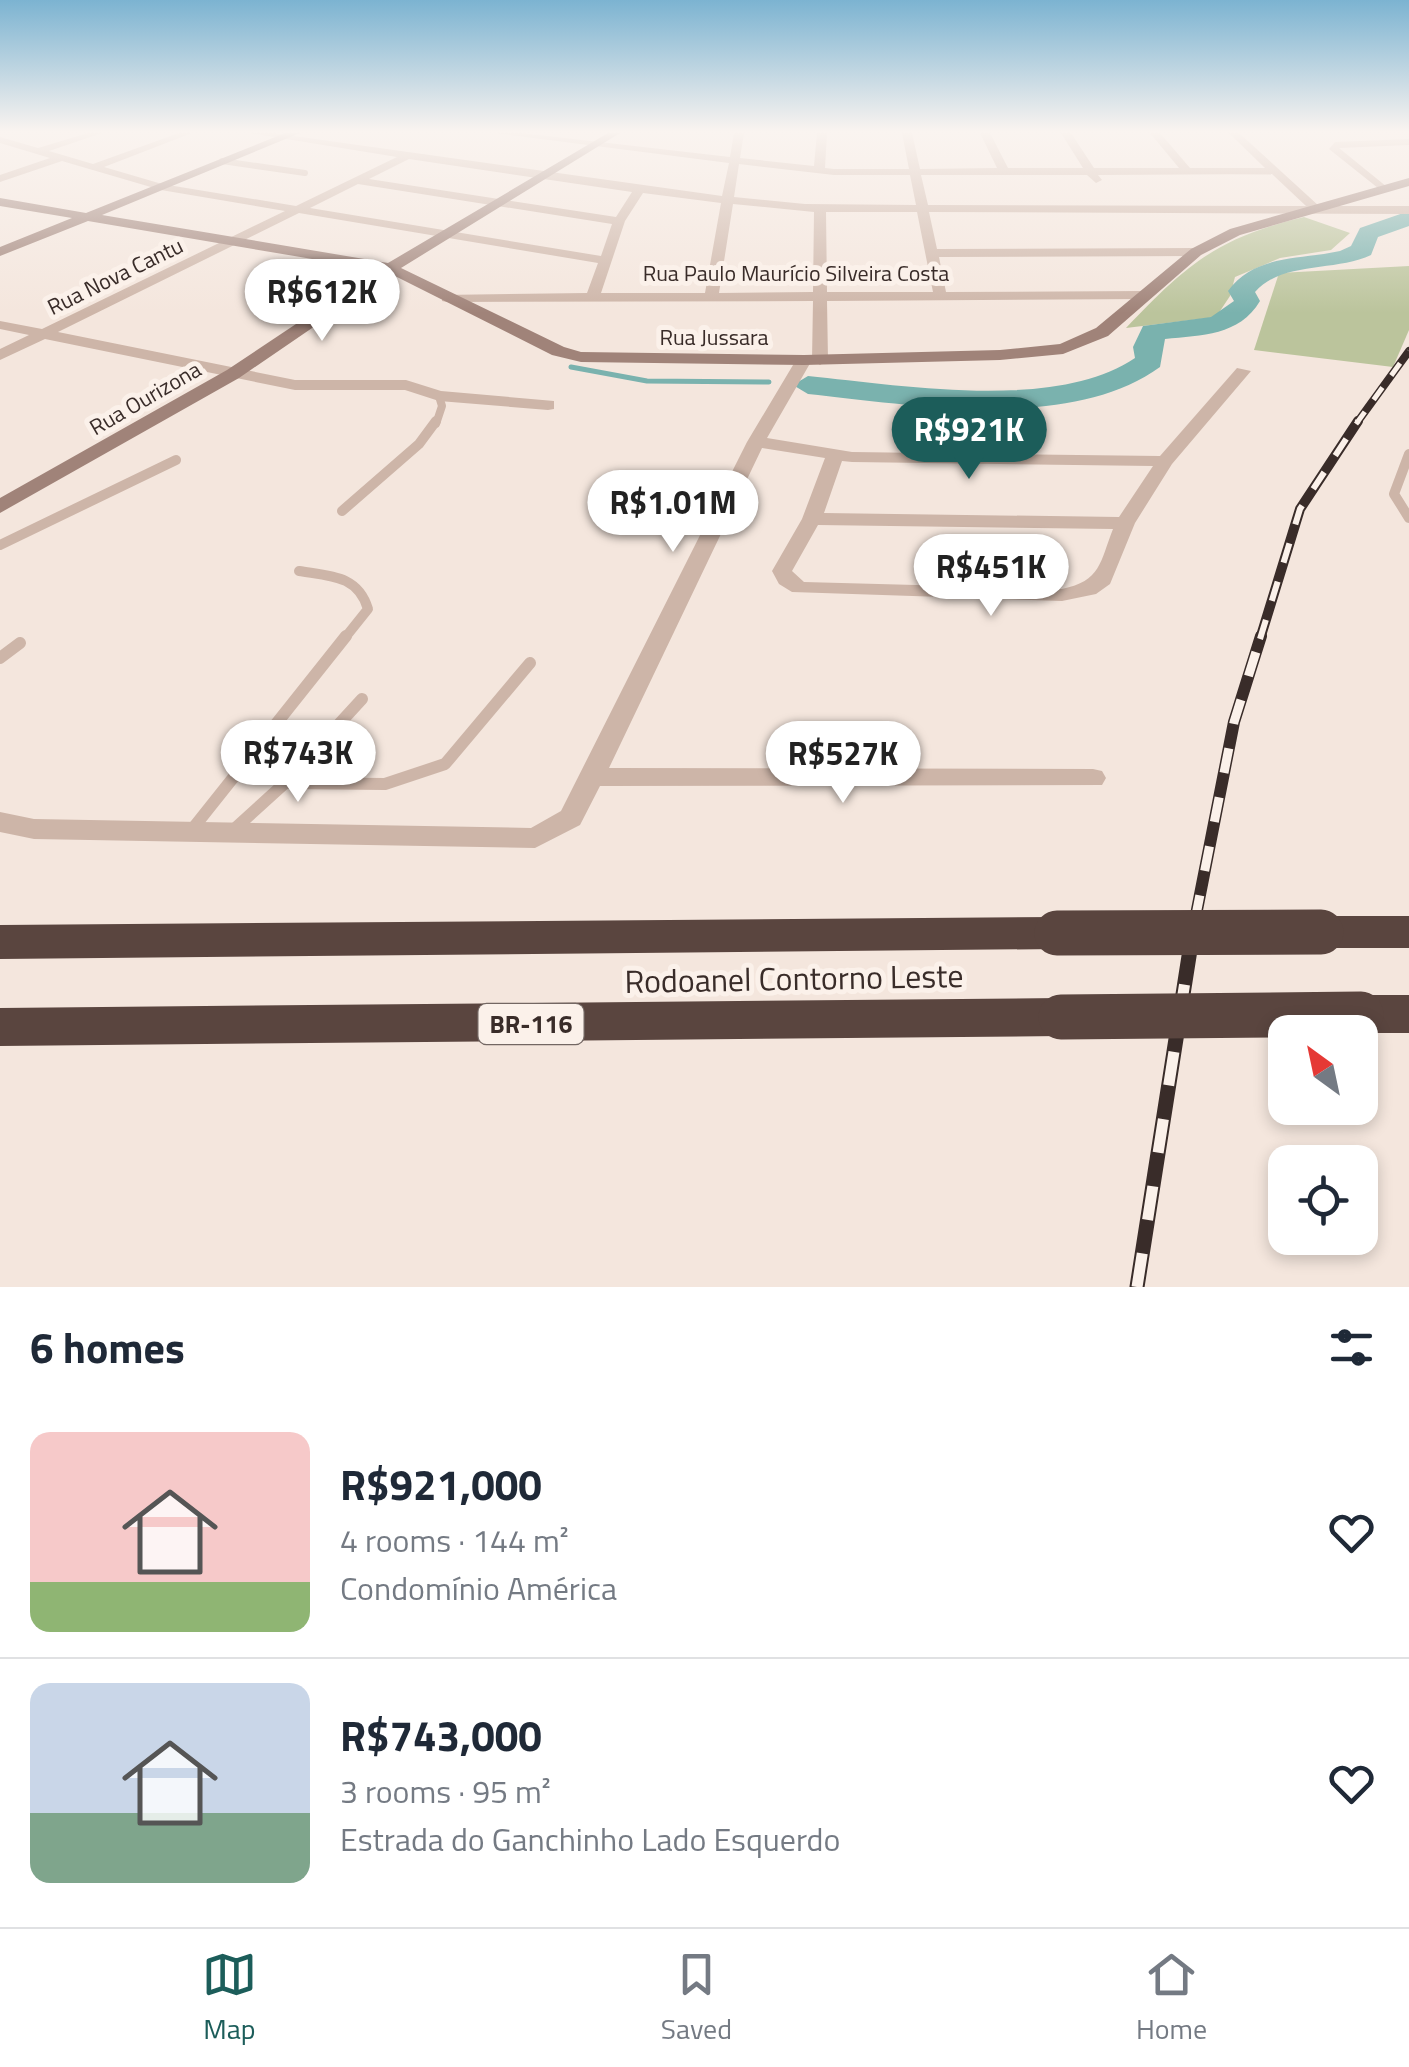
<!DOCTYPE html>
<html lang="en">
<head>
<meta charset="utf-8">
<style>
  body { margin:0; font-family:"Titillium Web",sans-serif; background:#f6f6f7; color:#1f2937; height:100vh; display:flex; flex-direction:column; font-size:38px; white-space:nowrap }
  * { box-sizing:border-box; margin:0 }
  p { font-size:32px; color:#747a83 }
  .icon { flex:none; width:55px; height:55px; fill:none; stroke:currentColor; stroke-width:2; stroke-linecap:round; stroke-linejoin:round }
  .map { position:relative; height:1287px; overflow:hidden }
  .details { display:flex; flex-direction:column; background:#fff; flex:1 }
  .details>* { flex:none }
  .needle { width:65px; rotate:327deg }
  .fabs { position:absolute; left:1268px; top:1015px; display:grid; gap:20px }
  .fabs a { display:grid; place-items:center; width:110px; height:110px; border-radius:20px; background:#fff; box-shadow:0 5px 15px #0003; font-size:50px }
  .price { position:absolute; translate:-50% -85px; padding:0 22px; border-radius:35px; background:#fff; color:#222; font-size:32px; line-height:65px; filter:drop-shadow(0 2px 5px #0008) }
  .price::after { content:''; position:absolute; left:50%; top:60px; width:30px; height:22px; margin-left:-15px; background:inherit; clip-path:polygon(0 0,100% 0,50% 100%) }
  .price.selected { background:#1c5d5a; color:#fff }
  ul { padding:0; list-style:none }
  li { display:flex; align-items:center; gap:30px; height:250px; padding:0 30px }
  li+li { border-top:2px solid #e0e1e3 }
  li span { display:grid; place-items:center; flex:none; width:280px; height:200px; border-radius:20px; color:#555 }
  li>.icon { margin-inline-start:auto }
  span .icon { width:120px; height:120px; fill:#fffc; stroke-width:1 }
  li b { font-size:42px }
  h2 { display:flex; justify-content:space-between; align-items:center; height:120px; padding:0 30px; font-size:42px }
  .tabs { display:flex; justify-content:space-around; align-items:center; height:140px; border-top:2px solid #e0e1e3; background:#fff; font-size:28px; color:#747a83 }
  .tabs a { display:grid; justify-items:center; gap:5px }
  .tabs .selected { color:#1c5d5a }
  .map>svg:first-child { display:block }
  .green { fill:#bbc49c }
  .lines { fill:none; stroke-linecap:round; stroke-linejoin:round }
  .stream { stroke:#7ab2ae; stroke-width:5 }
  .river { fill:#7ab2ae; fill-rule:evenodd }
  .lane-far3 { stroke:#cdb5a8; stroke-width:6 }
  .lane-far2 { stroke:#cdb5a8; stroke-width:8 }
  .lane-far1 { stroke:#cdb5a8; stroke-width:10 }
  .lane { stroke:#cdb5a8; stroke-width:12 }
  .street { fill:#cdb5a8; fill-rule:evenodd }
  .secondary { fill:#a08379; fill-rule:evenodd }
  .highway { fill:#5a453f; fill-rule:evenodd }
  .rail-far3-casing { stroke:#392c29; stroke-width:8 }
  .rail-far2-casing { stroke:#392c29; stroke-width:10 }
  .rail-far1-casing { stroke:#392c29; stroke-width:12 }
  .rail-casing { stroke:#392c29; stroke-width:15 }
  .rail-far3 { stroke:#fbf1ea; stroke-width:5; stroke-dasharray:15; stroke-linecap:butt }
  .rail-far2 { stroke:#fbf1ea; stroke-width:6; stroke-dasharray:20; stroke-linecap:butt }
  .rail-far1 { stroke:#fbf1ea; stroke-width:9; stroke-dasharray:25; stroke-linecap:butt }
  .rail { stroke:#fbf1ea; stroke-width:11; stroke-dasharray:34; stroke-linecap:butt }
  .highway-bridge { stroke:#5a453f; stroke-width:45 }
  .labels { text-anchor:middle; dominant-baseline:central; stroke-width:10; stroke-linejoin:round; paint-order:stroke }
  .far-street-label { font-size:22px; fill:#392c29; stroke:#fbf1ea }
  .shield { fill:#fbf1ea; stroke:#736763; stroke-width:2.5 }
  .shield-label { font-size:25px; font-weight:bold; fill:#392c29 }
  .near-street-label { font-size:32px; fill:#392c29; stroke:#fbf1ea }
</style>
</head>
<body>
<div class="map">
<svg width="1409" height="1287" viewBox="0 0 1409 1287">
  <rect width="100%" height="100%" fill="#f4e6dd"/>
  <g class="green">
    <path d="M1304,217L1350,233L1331,250L1280,258L1235,277L1230,296L1216,317L1126,328C1187,264 1217,238 1304,217Z"/>
    <path d="M1409,266V330L1393,367L1254,350L1279,273Z"/>
  </g>
  <g class="lines">
    <path class="stream" d="M571,367L647,381L769,382"/>
    <path class="river" d="M1409,211V226L1378,237L1371,255C1335,272 1282,261 1255,292L1260,301C1239,336 1202,335 1165,339L1160,367C1070,432 913,405 808,394L793,385L808,376C900,385 1056,412 1135,358L1133,347L1143,326L1211,317L1234,301L1228,291C1255,254 1299,260 1340,251L1351,246L1360,228Z"/>
    <path class="lane-far3" d="M222,161L305,173"/>
    <path class="lane-far2" d="M436,424L442,406L439,396"/>
    <g class="lane-far1">
      <path d="M1409,454L1394,494L1409,518"/>
      <path d="M342,511L419,444L436,421"/>
      <path d="M0,545L176,460"/>
      <path d="M299,571C330,576 358,575 368,609L344,639"/>
    </g>
    <g class="lane">
      <path d="M0,658L20,643"/>
      <path d="M285,783L385,784L445,764L530,663"/>
      <path d="M190,832L346,636"/>
      <path d="M230,833L285,783L362,699"/>
    </g>
    <g class="street">
      <path d="M88,133H102L49,151L93,164L179,133H192L104,167L162,184L296,206L397,157L249,133H272L722,196L729,163L494,133H521L730,157L734,133H744L740,158L814,166L817,133H827L825,168L834,169H909L902,133H912L920,169L997,168L980,133H990L1008,168H1083L1061,133H1071L1094,168H1179L1150,133H1160L1190,168H1265L1229,133H1239L1319,206H1409V214L929,212L937,249L1196,248L1202,252L1196,256L939,257L946,292L1145,291L1152,295L1145,299L827,301L828,360L820,365L812,360L813,301L447,302L442,301V295L587,293L598,263L299,213L58,332L295,380H406L441,391L554,401V409L548,410L439,401L405,390H295L45,339L0,360V349L29,335L0,329V321L42,329L285,211L161,190L62,161L0,182V175L50,158L0,143V137L38,148ZM409,159L632,192L616,217L369,179ZM739,164L834,175H910L916,205L805,204L734,197ZM1272,174L1306,206L928,205L921,175H1087L1096,183L1102,180L1098,175ZM358,184L612,224L601,256L310,208ZM643,193L721,203L705,293H601L625,221ZM733,204L814,212L813,292L719,293ZM826,212H917L933,292H827Z"/>
      <path d="M1409,139V145L1339,148L1387,187L1383,192L1329,149L1335,142Z"/>
      <path d="M804,355L812,360L767,438L852,452L1160,456L1237,368L1251,371L1172,464L1135,523L1110,584L1096,594L1062,601L792,592L779,584L772,571L802,519L825,458L762,448L609,768L1093,769L1102,771L1106,778L1102,785L600,786L580,825L535,848L34,839L0,832V812L34,819L531,828L561,811L747,442L796,360ZM842,461L852,462L1153,466L1119,517L824,513ZM818,525L1113,529C1100,562 1101,581 1062,589L804,582L792,571Z"/>
    </g>
    <path class="secondary" d="M285,133H300L102,215L388,263L608,133H620L401,268L564,347L581,352L804,355L1000,350L1060,344L1096,328L1191,249L1230,229L1409,178V186L1240,235L1201,255L1108,336L1063,354L1000,360L804,365L581,362L552,355L391,274L239,378L0,513V498L227,370L377,270L88,221L0,256V247L72,218L0,206V198L86,213Z"/>
    <g class="highway">
      <path d="M1321,916H1409V948H1321L1307,944L1301,932L1307,920Z"/>
      <path d="M1057,917L1071,921L1077,933L1071,945L1057,949L0,959V925Z"/>
      <path d="M1361,995H1409V1033H1361L1346,1027L1340,1014L1346,1001Z"/>
      <path d="M1061,998L1076,1004L1082,1017L1076,1030L1061,1036L0,1046V1008Z"/>
    </g>
    <defs>
      <path id="rail-far3" d="M1356,424L1409,351"/>
      <path id="rail-far2" d="M1260,639L1300,509L1358,421"/>
      <path id="rail-far1" d="M1195,920L1234,722L1261,636"/>
      <path id="rail" d="M1137,1287L1195,918"/>
    </defs>
    <use href="#rail-far3" class="rail-far3-casing"/>
    <use href="#rail-far2" class="rail-far2-casing"/>
    <use href="#rail-far1" class="rail-far1-casing"/>
    <use href="#rail" class="rail-casing"/>
    <use href="#rail-far3" class="rail-far3"/>
    <use href="#rail-far2" class="rail-far2"/>
    <use href="#rail-far1" class="rail-far1"/>
    <use href="#rail" class="rail"/>
    <g class="highway-bridge">
      <path d="M1057,933L1321,932"/>
      <path d="M1061,1017L1361,1014"/>
    </g>
  </g>
  <linearGradient id="sky" x2="0" y2="1"><stop stop-color="#7cb3d1"/><stop offset="0.42" stop-color="#faf4f0"/><stop offset="1" stop-color="#faf4f0" stop-opacity="0"/></linearGradient>
  <rect width="1409" height="313" fill="url(#sky)"/>
  <g class="labels">
    <g class="far-street-label">
      <text x="796" y="273">Rua Paulo Maurício Silveira Costa</text>
      <text transform="translate(115 276) rotate(-26)">Rua Nova Cantu</text>
      <text x="714" y="337">Rua Jussara</text>
      <text transform="translate(145 398) rotate(-30)">Rua Ourizona</text>
    </g>
    <rect class="shield" x="478.5" y="1004" width="105" height="40" rx="8"/>
    <g class="shield-label">
      <text x="531" y="1024">BR-116</text>
    </g>
    <g class="near-street-label">
      <text transform="translate(794 978) rotate(-1)">Rodoanel Contorno Leste</text>
    </g>
  </g>
</svg>
<div class="fabs">
<a><svg class="needle" viewBox="-14 -14 28 28"><path d="M0-13l5 13h-10z" fill="#e53935"/><path d="M0 13l5-13h-10z" fill="#747a83"/></svg></a>
<a><svg class="icon" aria-label="locate" viewBox="0 0 24 24"><circle cx="12" cy="12" r="6"/><path d="M12 2v4M12 18v4M2 12h4M18 12h4"/></svg></a>
</div>
<b class="price" style="left:322px;top:344px">R$612K</b>
<b class="price selected" style="left:969px;top:482px">R$921K</b>
<b class="price" style="left:673px;top:555px">R$1.01M</b>
<b class="price" style="left:991px;top:619px">R$451K</b>
<b class="price" style="left:298px;top:805px">R$743K</b>
<b class="price" style="left:843px;top:806px">R$527K</b>
</div>
<section class="details">
<h2>6 homes<svg class="icon" aria-label="filters" viewBox="0 0 24 24"><path d="M4 7h16M4 17h16"/><circle cx="9" cy="7" r="2"/><circle cx="15" cy="17" r="2"/></svg></h2>
<ul>
<li><span style="background:linear-gradient(#f6c9c9 75%,#8fb573 0)"><svg class="icon" aria-label="home" viewBox="0 0 24 24"><path d="M3 11l9-7 9 7M6 9v11h12V9"/></svg></span><div><b>R$921,000</b><p>4 rooms · 144 m²</p><p>Condomínio América</p></div><svg class="icon" aria-label="heart" viewBox="0 0 24 24"><path d="M12 20l-8-8c-3-5 5-10 8-4 3-6 11-1 8 4z"/></svg></li>
<li><span style="background:linear-gradient(#c9d6e8 65%,#7fa58c 0)"><svg class="icon" aria-label="home" viewBox="0 0 24 24"><path d="M3 11l9-7 9 7M6 9v11h12V9"/></svg></span><div><b>R$743,000</b><p>3 rooms · 95 m²</p><p>Estrada do Ganchinho Lado Esquerdo</p></div><svg class="icon" aria-label="heart" viewBox="0 0 24 24"><path d="M12 20l-8-8c-3-5 5-10 8-4 3-6 11-1 8 4z"/></svg></li>
</ul>
</section>
<nav class="tabs">
<a class="selected"><svg class="icon" aria-label="map" viewBox="0 0 24 24"><path d="M3 6l6-2 6 2 6-2v14l-6 2-6-2-6 2zM9 4v14M15 6v14"/></svg>Map</a>
<a><svg class="icon" aria-label="saved" viewBox="0 0 24 24"><path d="M7 4h10v16l-5-4-5 4z"/></svg>Saved</a>
<a><svg class="icon" aria-label="home" viewBox="0 0 24 24"><path d="M3 11l9-7 9 7M6 9v11h12V9"/></svg>Home</a>
</nav>
</body>
</html>
